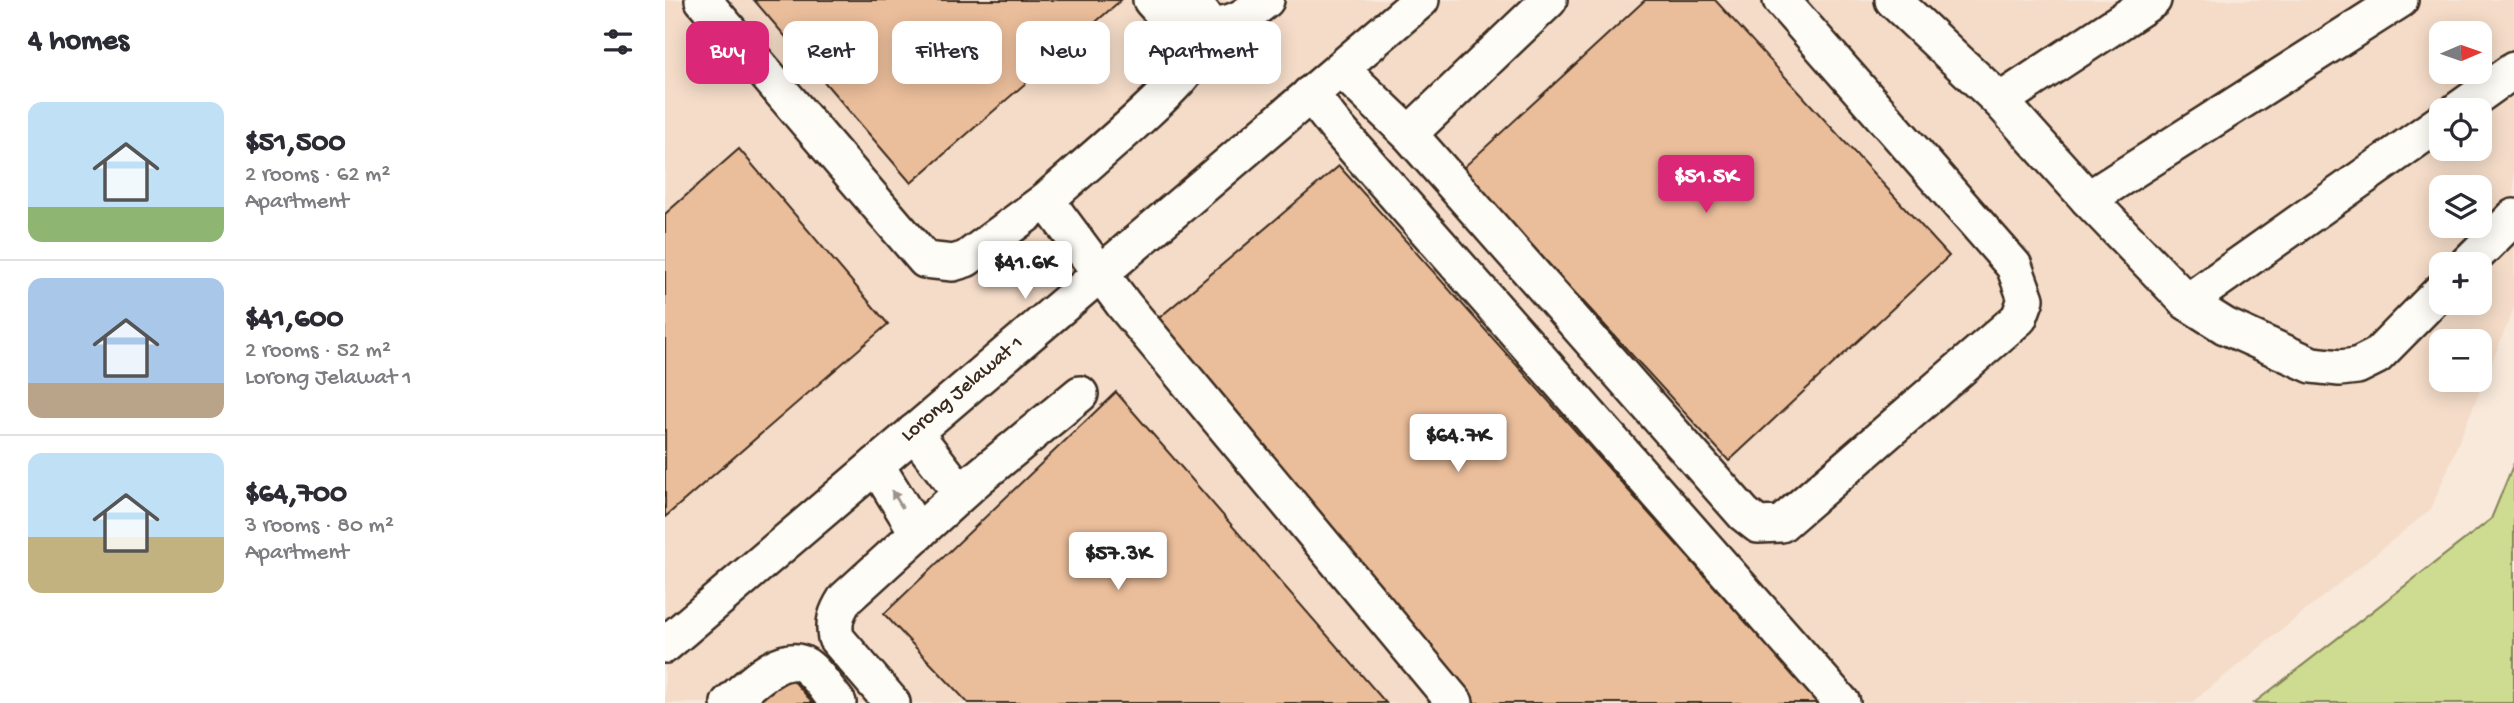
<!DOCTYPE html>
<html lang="en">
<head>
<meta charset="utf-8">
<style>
  body { margin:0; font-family:"Gochi Hand",sans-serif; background:#f7f7f7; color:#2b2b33; height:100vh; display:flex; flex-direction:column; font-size:26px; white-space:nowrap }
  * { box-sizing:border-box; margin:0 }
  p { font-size:23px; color:#7c7c81 }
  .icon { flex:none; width:38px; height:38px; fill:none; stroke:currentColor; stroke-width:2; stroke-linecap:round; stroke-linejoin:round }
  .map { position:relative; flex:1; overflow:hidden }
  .side { display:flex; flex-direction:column; background:#fff; width:665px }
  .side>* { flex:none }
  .hud { position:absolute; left:21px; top:21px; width:665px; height:63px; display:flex; gap:14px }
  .needle { width:46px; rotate:88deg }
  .controls { position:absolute; left:1764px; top:21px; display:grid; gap:14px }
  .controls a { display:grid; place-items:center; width:63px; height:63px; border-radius:14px; background:#fff; box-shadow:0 4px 18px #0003; font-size:35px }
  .price { position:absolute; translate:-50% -60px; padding:0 16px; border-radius:7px; background:#fff; color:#222; font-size:23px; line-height:46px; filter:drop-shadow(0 2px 4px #0008) }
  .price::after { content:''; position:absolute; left:50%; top:42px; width:21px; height:16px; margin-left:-10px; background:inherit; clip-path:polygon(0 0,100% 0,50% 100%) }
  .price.current { background:#db2777; color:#fff }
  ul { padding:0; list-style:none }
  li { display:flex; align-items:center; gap:21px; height:175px; padding:0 28px }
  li+li { border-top:2px solid #e1e1e2 }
  li span { display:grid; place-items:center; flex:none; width:196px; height:140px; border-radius:14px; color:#555 }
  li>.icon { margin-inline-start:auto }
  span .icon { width:84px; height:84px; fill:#fffc; stroke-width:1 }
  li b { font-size:30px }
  h2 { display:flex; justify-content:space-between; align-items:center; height:84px; padding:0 28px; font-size:30px }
  .pill { padding:0 24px; border-radius:14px; background:#fff; box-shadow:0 4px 18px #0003; font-size:24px; line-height:63px }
  .pill.current { background:#db2777; color:#fff }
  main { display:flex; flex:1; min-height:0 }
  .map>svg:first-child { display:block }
  .built { fill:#f4dcc8; fill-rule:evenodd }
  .green { fill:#cddc90; stroke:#848357; stroke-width:2 }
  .building { fill:#ebbe9b; stroke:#3b2a1e; stroke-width:2 }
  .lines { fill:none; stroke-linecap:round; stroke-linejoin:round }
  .minor-casing { stroke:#3b2a1e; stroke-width:40 }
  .minor { stroke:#fdfcf7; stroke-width:35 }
  .oneway { fill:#9c938a }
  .labels { text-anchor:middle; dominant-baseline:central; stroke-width:6; stroke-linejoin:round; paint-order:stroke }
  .street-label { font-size:21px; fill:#3b2a1e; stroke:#fdfcf7 }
</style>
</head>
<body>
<main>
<section class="side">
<h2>4 homes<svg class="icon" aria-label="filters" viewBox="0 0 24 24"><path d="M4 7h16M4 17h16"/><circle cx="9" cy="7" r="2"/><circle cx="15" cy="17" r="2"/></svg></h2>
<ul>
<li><span style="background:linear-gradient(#bfe0f5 75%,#8fb573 0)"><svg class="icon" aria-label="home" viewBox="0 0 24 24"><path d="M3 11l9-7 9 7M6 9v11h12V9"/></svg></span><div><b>$51,500</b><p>2 rooms · 62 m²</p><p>Apartment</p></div></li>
<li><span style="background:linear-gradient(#a9c7e8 75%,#b9a48a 0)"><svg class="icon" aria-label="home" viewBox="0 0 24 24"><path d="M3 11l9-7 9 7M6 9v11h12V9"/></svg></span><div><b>$41,600</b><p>2 rooms · 52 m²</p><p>Lorong Jelawat 1</p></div></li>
<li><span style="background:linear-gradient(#bfe0f5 60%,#c2b280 0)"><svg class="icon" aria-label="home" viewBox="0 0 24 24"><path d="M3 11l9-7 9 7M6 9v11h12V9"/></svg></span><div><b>$64,700</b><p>3 rooms · 80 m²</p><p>Apartment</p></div></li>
</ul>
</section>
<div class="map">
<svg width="1849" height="703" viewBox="0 0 1849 703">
  <rect width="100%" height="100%" fill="#f8e9db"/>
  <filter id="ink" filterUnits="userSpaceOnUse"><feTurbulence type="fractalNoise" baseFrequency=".0143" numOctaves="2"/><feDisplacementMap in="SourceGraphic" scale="14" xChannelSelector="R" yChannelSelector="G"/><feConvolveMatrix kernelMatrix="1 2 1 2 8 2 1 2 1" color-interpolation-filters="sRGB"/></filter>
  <g filter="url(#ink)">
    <path class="built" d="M0,0H1849V308L1766,509L1526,703H0ZM1776,33H1815V72H1776ZM1776,110H1815V149H1776ZM1776,187H1815V226H1776ZM1776,264H1815V303H1776ZM1776,341H1815V380H1776Z"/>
    <path class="green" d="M1849,463V703H1589L1826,519Z"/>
    <g class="building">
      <path d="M89,0H456L246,183Z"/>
      <path d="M980,0H1050L1284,256L1064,461L797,169Z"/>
      <path d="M74,149L223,324L0,517V214Z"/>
      <path d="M674,166L1153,703H807L494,318Z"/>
      <path d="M451,392L721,703H303L219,614Z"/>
      <path d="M121,672L148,703H85Z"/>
    </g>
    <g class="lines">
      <defs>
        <g id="minor">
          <path d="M38,0L260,260L288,263L301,259L381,200L459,305L790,703"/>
          <path d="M526,0L546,24C569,27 584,13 601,0"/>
          <path d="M1228,0L1335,101L1423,199L1522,302L1560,326L1647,365L1675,368L1692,366L1712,356L1776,291"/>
          <path d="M676,69L744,134L1079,514L1093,525L1116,524L1354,318L1361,299L1349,266L1116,0"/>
          <path d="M645,94L672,128L1177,703"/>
          <path d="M1335,101L1488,0"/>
          <path d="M1793,110L1849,70"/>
          <path d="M744,134L884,0"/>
          <path d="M1423,199L1735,0"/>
          <path d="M381,200C403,180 524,80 527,60C530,44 497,13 486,0"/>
          <path d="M1802,264L1849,217"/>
          <path d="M1522,302L1776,122"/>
          <path d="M249,432L296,493"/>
          <path d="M211,465L253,533"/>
          <path d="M0,645L756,0"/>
          <path d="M64,703C81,689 116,651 140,665C153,674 163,691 173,703"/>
          <path d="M227,703L171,638C168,622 171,613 180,599L313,478L415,394"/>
        </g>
      </defs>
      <use href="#minor" class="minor-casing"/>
      <use href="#minor" class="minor"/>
    </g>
    <defs><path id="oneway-solid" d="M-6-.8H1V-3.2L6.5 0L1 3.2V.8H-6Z" transform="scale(1.75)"/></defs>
    <use class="oneway" href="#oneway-solid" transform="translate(232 499) rotate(-122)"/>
  </g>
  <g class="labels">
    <g class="street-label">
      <text transform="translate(298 390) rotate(-40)">Lorong Jelawat 1</text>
    </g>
  </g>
</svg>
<div class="controls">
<a><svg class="needle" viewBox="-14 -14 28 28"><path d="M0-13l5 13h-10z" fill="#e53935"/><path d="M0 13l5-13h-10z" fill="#7c7c81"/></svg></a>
<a><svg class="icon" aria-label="locate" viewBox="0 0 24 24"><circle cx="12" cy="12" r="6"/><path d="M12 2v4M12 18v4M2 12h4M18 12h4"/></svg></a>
<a><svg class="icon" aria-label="layers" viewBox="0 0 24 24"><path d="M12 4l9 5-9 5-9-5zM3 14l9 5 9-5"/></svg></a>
<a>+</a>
<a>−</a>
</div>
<b class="price current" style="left:1041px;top:215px">$51.5K</b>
<b class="price" style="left:360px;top:301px">$41.6K</b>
<b class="price" style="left:793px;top:474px">$64.7K</b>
<b class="price" style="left:453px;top:592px">$57.3K</b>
<div class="hud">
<a class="pill current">Buy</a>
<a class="pill">Rent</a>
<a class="pill">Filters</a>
<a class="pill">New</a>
<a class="pill">Apartment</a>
</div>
</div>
</main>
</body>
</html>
